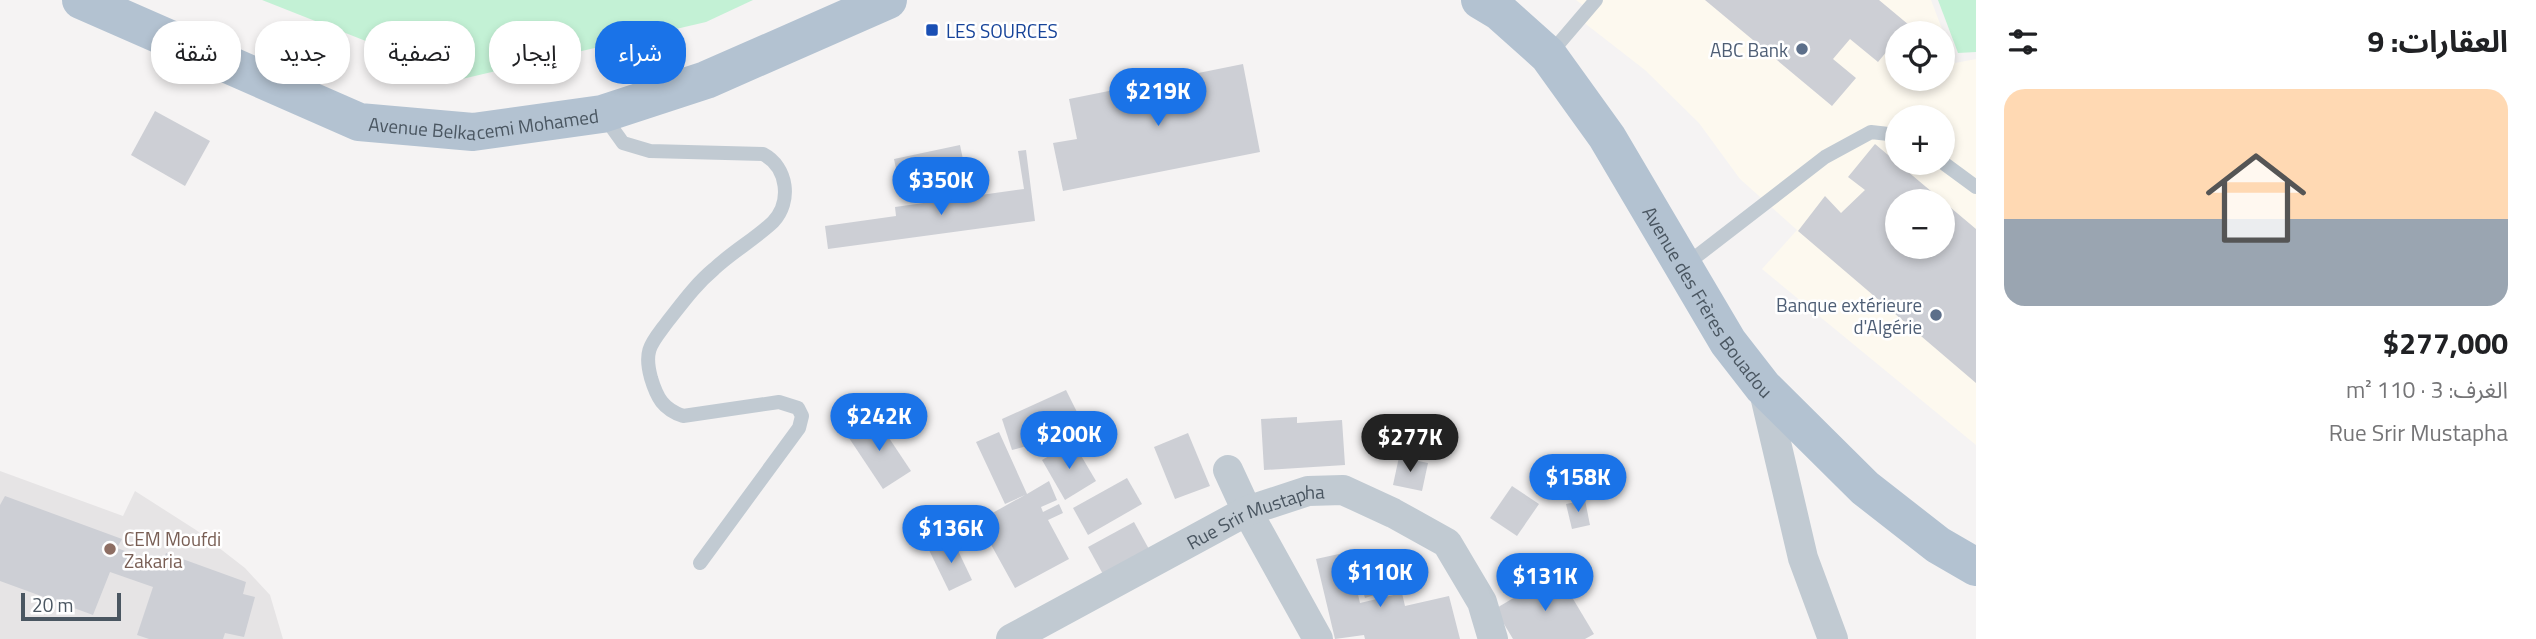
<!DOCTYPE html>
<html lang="ar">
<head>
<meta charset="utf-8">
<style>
  body { margin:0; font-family:"Titillium Web","Noto Sans Arabic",sans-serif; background:#f2f2f2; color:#202124; direction:rtl; height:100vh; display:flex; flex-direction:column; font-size:26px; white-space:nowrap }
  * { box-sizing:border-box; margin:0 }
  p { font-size:23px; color:#757577 }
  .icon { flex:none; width:38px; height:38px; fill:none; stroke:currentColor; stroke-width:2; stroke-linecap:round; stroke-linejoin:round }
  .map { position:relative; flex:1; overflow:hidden; direction:ltr }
  .panel { display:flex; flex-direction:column; background:#fff; width:560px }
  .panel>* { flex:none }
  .hud { position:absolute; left:21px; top:21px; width:665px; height:63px; direction:rtl; display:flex; gap:14px }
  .controls { position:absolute; left:1885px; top:21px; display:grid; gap:14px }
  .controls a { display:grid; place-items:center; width:70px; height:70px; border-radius:50%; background:#fff; box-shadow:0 4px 10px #0003; font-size:35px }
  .scale { position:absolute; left:21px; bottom:18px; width:100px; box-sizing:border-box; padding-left:7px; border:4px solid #4a5661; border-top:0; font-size:19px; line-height:24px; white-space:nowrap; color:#4a5661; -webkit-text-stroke:5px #fff; paint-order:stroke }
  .price { position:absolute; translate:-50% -60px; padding:0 16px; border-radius:24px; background:#1a73e8; color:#fff; font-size:23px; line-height:46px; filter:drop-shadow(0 2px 4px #0008) }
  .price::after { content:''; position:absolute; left:50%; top:42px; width:21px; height:16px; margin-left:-10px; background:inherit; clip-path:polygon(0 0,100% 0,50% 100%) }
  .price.current { background:#222; color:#fff }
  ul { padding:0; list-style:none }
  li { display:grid; align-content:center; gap:14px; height:371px; padding:0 28px }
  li+li { border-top:2px solid #e0e0e0 }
  li span { display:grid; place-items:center; height:217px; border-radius:21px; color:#555 }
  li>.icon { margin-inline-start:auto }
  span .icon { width:126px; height:126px; fill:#fffc; stroke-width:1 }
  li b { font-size:30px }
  h2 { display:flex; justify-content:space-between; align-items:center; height:84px; padding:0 28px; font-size:30px }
  .tag { padding:0 24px; border-radius:28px; background:#fff; box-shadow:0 4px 10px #0003; font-size:24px; line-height:63px }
  .tag.current { background:#1a73e8; color:#fff }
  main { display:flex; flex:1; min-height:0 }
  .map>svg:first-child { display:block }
  .commercial { fill:#fdf9ef; fill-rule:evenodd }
  .education { fill:#e6e4e5 }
  .green { fill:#c3f1d5 }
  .building { fill:#cdcfd5; fill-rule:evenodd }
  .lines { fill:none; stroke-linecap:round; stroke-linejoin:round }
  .service { stroke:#c1cad2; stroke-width:14 }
  .minor { stroke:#c1cad2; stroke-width:30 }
  .primary { stroke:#b3c2d1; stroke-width:38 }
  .transit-dot { fill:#1a4fb4; stroke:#fff; stroke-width:2.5 }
  .service-dot { fill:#5c6f8a; stroke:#fff; stroke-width:2.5 }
  .education-dot { fill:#8d6e63; stroke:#fff; stroke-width:2.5 }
  .labels { text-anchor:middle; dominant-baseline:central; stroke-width:5; stroke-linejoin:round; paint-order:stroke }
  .transit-label { font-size:19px; fill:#164399; stroke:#fff; text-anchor:start }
  .service-label { font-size:19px; fill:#4e5e75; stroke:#fff; text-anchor:end }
  .street-label { font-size:19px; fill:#4a5661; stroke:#fff }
  .education-label { font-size:19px; fill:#785e54; stroke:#fff; text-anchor:start }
</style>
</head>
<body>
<main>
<section class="panel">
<h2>العقارات: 9<svg class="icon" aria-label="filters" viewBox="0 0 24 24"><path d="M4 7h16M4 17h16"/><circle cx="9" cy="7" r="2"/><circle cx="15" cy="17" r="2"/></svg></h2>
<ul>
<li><span style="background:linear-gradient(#ffd9b3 60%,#9aa5b1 0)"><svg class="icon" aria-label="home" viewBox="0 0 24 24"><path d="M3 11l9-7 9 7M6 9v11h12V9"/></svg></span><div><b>$277,000</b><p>الغرف: 3 · 110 m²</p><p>Rue Srir Mustapha</p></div></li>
</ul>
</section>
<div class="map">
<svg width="1976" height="639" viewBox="0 0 1976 639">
  <rect width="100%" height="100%" fill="#f5f3f3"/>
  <path class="commercial" d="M1576,0H1931L1955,63L1976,59V445L1762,269L1797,230L1740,179L1699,123L1645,70L1582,21L1592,12ZM1897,33H1942V79H1897ZM1897,117H1942V163H1897ZM1897,201H1942V247H1897Z"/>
  <path class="education" d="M0,471L123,516L135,491L196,530L245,568L270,595L283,639H0Z"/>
  <g class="green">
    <path d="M262,0H753L706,22L462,79Z"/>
    <path d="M1938,0H1976V52L1958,53Z"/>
  </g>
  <g class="building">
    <path d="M1705,0H1879L1909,25L1902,33H1897V39L1878,62L1850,39L1833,59L1856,78L1832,106Z"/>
    <path d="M1243,64L1260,152L1063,191L1053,143L1077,139L1069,99Z"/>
    <path d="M155,111L210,141L185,186L131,155Z"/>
    <path d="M1875,144L1976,229V383L1798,231L1825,196L1841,213L1865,190L1848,177ZM1897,201H1942V247H1897Z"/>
    <path d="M960,145L965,169L899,183L894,159Z"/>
    <path d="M1026,150L1035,221L828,249L825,226L896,216L895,207L1024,189L1018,151Z"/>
    <path d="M1066,390L1086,430L1012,450L1002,419Z"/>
    <path d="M875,417L911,471L883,489L847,435Z"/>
    <path d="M1297,417V423L1342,420L1345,465L1264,470L1261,419Z"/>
    <path d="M999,432L1027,494L1049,481L1057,500L1041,507L1043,512L1059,504L1063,513L1048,520L1069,559L1015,588L978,521L1025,495L1005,504L976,442Z"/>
    <path d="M1188,433L1210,486L1175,499L1154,447Z"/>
    <path d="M1073,442L1096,481L1065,500L1042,460Z"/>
    <path d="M1399,457L1428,463L1422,491L1393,485Z"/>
    <path d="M1127,478L1142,504L1088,535L1073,508Z"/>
    <path d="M1512,486L1539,504L1517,536L1490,518Z"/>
    <path d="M5,496L122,539L117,548L162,565L166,553L246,582L243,594L255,597L244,637L225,633L223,639H149L137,635L153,587L110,572L93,615L0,581V505Z"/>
    <path d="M1585,500L1590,525L1572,529L1566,504Z"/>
    <path d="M1134,522L1150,551L1104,576L1088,547Z"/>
    <path d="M952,538L972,580L949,591L929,550Z"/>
    <path d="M1348,552L1360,603L1402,593L1405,606L1449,596L1460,639H1365L1364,635L1335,639L1316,559Z"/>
    <path d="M1389,567L1396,588L1365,598L1358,576Z"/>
    <path d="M1557,572L1594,634L1585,639H1513L1495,609Z"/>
  </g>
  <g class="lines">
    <g class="service">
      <path d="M1549,55L1596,0"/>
      <path d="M603,115L623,143L650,151L763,154C788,167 792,202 773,222C755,239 732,252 714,269C696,284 683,302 668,321C652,343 643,349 651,378C657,398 663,409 683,416L779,402L798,408L802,416L799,428L700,563"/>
      <path d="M1942,162L1976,187"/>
      <path d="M1684,266L1825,157L1871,132L1897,135"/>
    </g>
    <g class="minor">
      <path d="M1763,387L1803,558L1833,639"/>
      <path d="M1228,470L1247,511L1318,639"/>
      <path id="s1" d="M1011,639L1247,511L1308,491L1343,490L1393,513L1447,543L1482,602L1493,639"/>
    </g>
    <g class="primary">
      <path id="s2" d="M81,0L359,122L473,132L602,114L706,80L888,0"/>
      <path id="s3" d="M1480,0L1500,12L1548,55L1607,137L1728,342L1763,387L1865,488L1938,545L1976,567"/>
    </g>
  </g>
  <rect class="transit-dot" x="925" y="23" width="14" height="14" rx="3.5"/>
  <g class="service-dot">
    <circle cx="1802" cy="49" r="7"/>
    <circle cx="1936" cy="315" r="7"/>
  </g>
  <circle class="education-dot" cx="110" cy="549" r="7"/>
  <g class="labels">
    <g class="transit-label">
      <text x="946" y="30">LES SOURCES</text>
    </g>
    <g class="service-label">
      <text x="1788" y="49">ABC Bank</text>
      <text x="1922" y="304">Banque extérieure<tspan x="1922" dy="22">d'Algérie</tspan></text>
    </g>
    <g class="street-label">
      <text stroke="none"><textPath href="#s2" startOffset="429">Avenue Belkacemi Mohamed</textPath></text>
      <text stroke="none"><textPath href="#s3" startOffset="382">Avenue des Frères Bouadou</textPath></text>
      <text stroke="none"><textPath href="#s1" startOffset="275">Rue Srir Mustapha</textPath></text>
    </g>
    <g class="education-label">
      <text x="124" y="538">CEM Moufdi<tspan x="124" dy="22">Zakaria</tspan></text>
    </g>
  </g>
</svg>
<div class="controls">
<a><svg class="icon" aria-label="locate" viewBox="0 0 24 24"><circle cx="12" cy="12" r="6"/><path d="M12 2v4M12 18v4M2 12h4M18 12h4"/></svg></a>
<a>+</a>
<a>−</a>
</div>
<div class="scale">20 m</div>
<b class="price" style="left:1158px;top:128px">$219K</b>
<b class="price" style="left:941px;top:217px">$350K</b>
<b class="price" style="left:879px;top:453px">$242K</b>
<b class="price" style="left:1069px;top:471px">$200K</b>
<b class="price current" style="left:1410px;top:474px">$277K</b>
<b class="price" style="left:1578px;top:514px">$158K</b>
<b class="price" style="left:951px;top:565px">$136K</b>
<b class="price" style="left:1380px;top:609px">$110K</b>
<b class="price" style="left:1545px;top:613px">$131K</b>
<div class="hud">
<a class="tag current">شراء</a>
<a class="tag">إيجار</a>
<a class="tag">تصفية</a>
<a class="tag">جديد</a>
<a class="tag">شقة</a>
</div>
</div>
</main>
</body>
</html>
